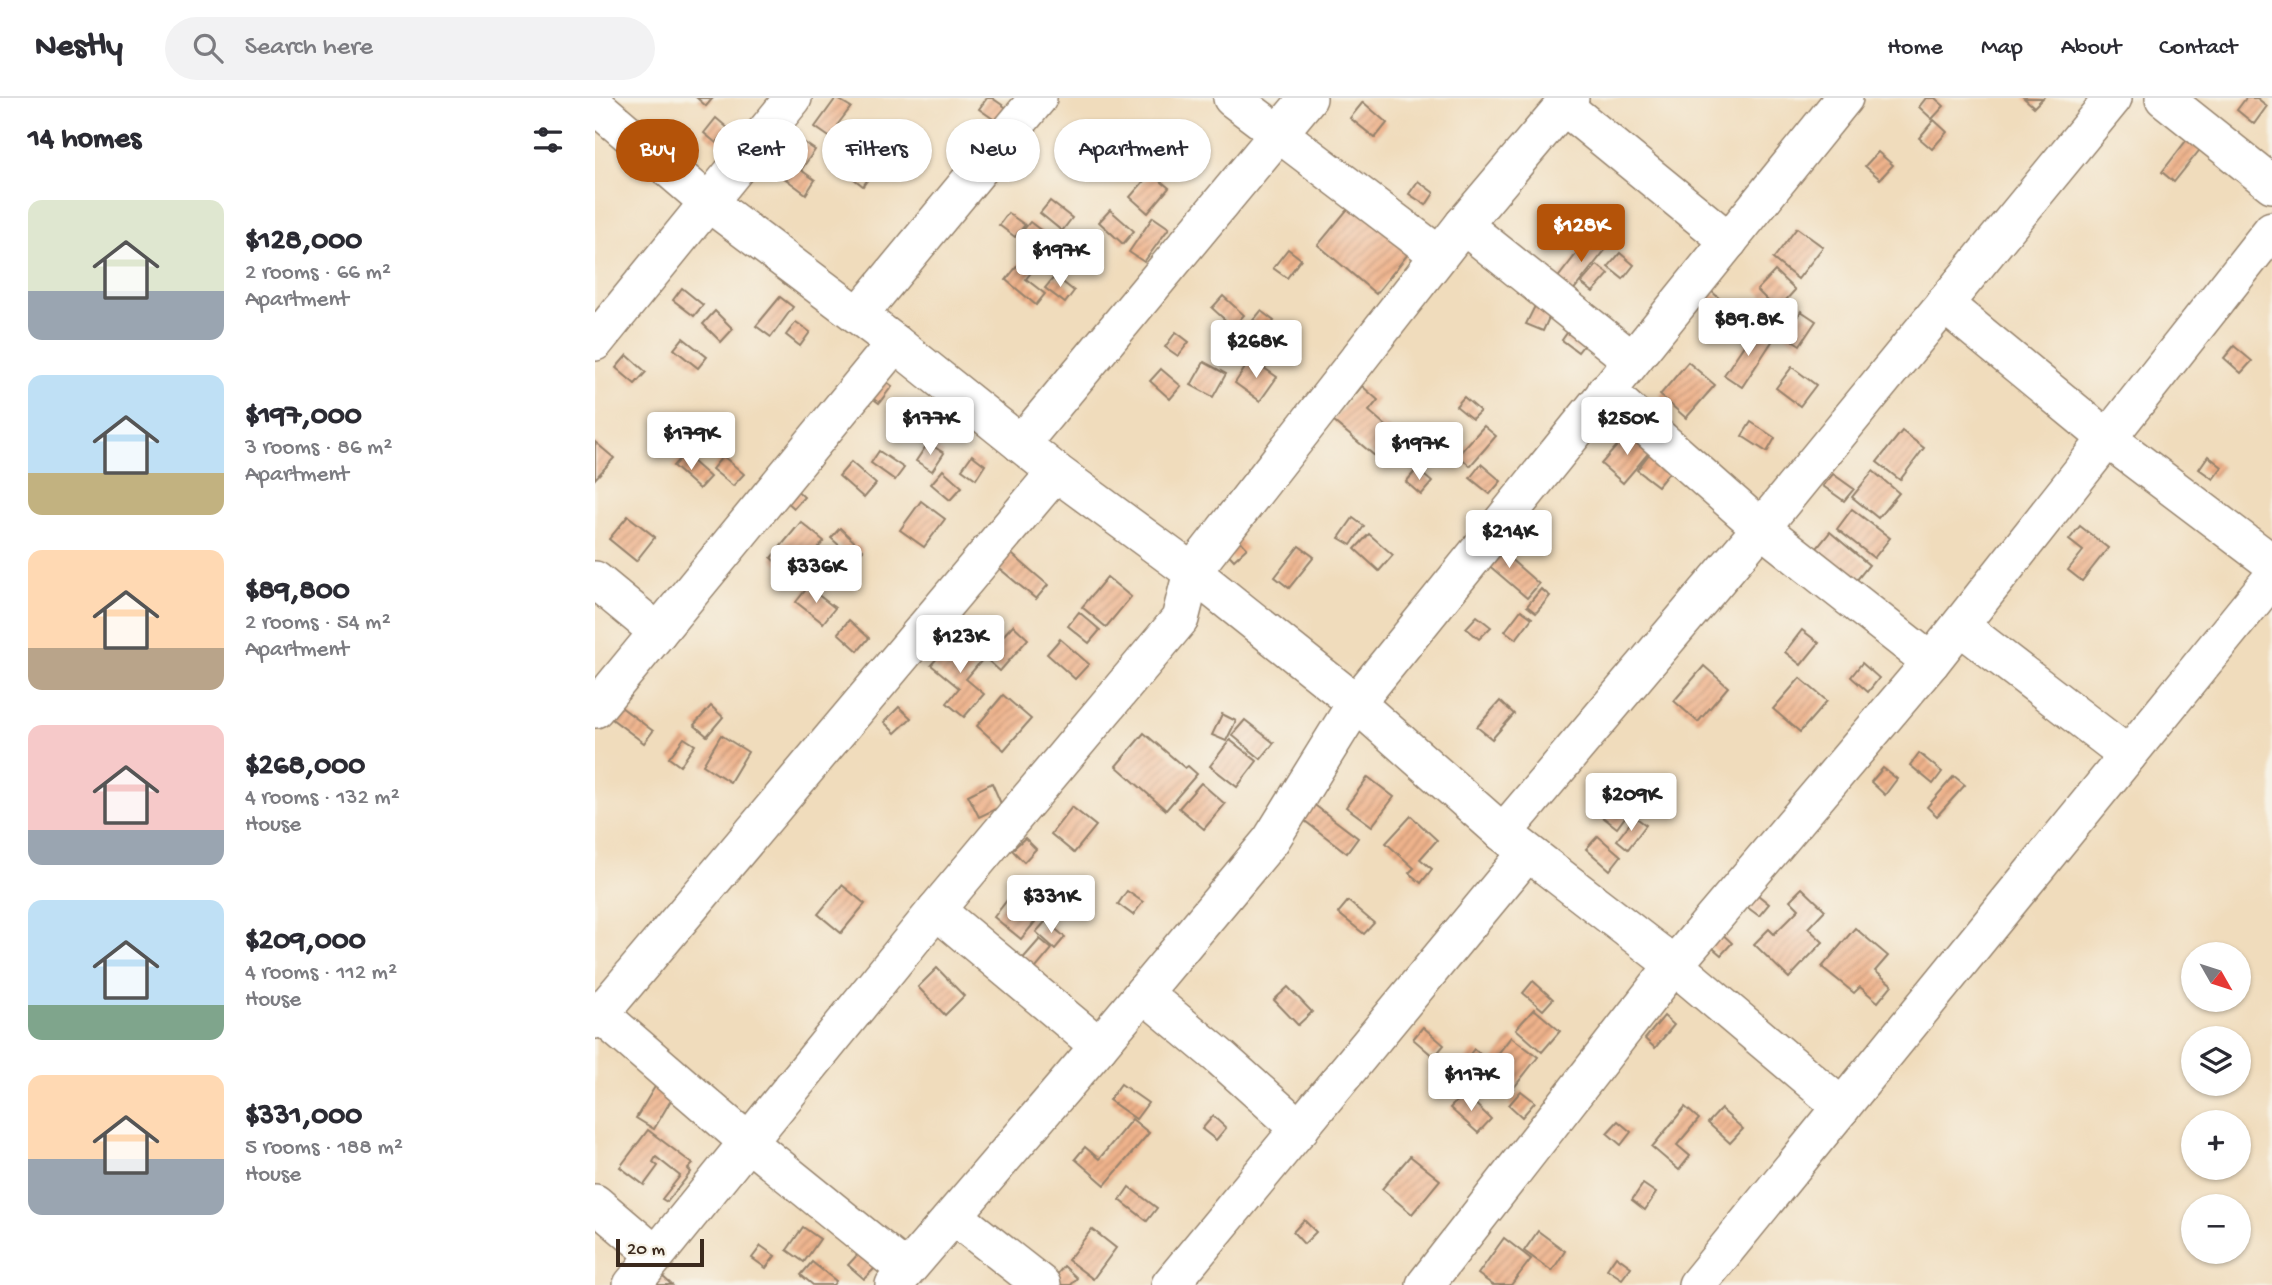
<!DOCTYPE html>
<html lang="en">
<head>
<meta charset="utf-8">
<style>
  body { margin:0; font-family:"Gochi Hand",sans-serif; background:#f2f2f3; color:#2b2b33; height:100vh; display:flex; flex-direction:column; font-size:26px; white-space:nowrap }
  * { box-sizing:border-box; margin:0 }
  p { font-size:23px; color:#7c7c81 }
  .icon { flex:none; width:38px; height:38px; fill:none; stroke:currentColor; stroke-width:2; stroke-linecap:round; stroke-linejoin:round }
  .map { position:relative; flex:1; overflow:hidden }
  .details { display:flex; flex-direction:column; background:#fff; width:595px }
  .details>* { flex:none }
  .top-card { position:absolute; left:21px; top:21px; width:665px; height:63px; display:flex; gap:14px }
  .needle { width:46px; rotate:129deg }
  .tools { position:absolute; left:1586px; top:844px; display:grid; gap:14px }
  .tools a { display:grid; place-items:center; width:70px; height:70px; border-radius:50%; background:#fff; box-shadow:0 2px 5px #0004; font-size:35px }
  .scale { position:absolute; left:21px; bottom:18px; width:88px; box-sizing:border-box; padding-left:7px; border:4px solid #3b2a1e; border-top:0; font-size:19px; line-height:24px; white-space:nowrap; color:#3b2a1e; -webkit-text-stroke:5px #f7f3e8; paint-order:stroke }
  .price { position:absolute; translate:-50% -60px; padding:0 16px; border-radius:7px; background:#fff; color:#222; font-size:23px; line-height:46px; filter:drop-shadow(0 2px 4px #0008) }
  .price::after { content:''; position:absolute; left:50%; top:42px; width:21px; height:16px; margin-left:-10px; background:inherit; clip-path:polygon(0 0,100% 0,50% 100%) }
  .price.selected { background:#b45309; color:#fff }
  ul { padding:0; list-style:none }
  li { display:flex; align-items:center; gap:21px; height:175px; padding:0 28px }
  li span { display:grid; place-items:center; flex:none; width:196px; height:140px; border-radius:14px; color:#555 }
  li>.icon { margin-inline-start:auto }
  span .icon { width:84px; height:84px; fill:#fffc; stroke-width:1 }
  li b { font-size:30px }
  h2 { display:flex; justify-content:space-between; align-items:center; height:84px; padding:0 28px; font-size:30px }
  .chip { padding:0 24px; border-radius:32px; background:#fff; box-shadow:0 2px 5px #0004; font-size:24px; line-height:63px }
  .chip.selected { background:#b45309; color:#fff }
  header { display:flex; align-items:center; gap:42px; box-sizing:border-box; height:98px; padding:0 35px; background:#fff; border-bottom:2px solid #e1e1e2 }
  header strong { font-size:33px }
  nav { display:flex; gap:38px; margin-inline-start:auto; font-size:24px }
  .search { width:490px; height:63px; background:#f2f2f3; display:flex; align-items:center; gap:18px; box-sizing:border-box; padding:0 24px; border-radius:38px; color:#7c7c81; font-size:26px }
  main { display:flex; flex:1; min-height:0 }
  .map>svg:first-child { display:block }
  .building { fill:url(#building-hatch) }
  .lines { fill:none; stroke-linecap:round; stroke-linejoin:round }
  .minor-casing { stroke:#96836d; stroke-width:40 }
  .minor { stroke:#fff; stroke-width:37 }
</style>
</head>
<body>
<header>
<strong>Nestly</strong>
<div class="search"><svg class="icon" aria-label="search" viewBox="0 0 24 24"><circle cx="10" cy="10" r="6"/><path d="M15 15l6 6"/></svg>Search here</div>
<nav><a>Home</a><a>Map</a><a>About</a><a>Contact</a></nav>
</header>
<main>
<section class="details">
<h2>14 homes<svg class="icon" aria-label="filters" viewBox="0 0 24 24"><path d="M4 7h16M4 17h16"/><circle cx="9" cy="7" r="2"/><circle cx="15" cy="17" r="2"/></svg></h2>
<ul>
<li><span style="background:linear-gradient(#dfe7d0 65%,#9aa5b1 0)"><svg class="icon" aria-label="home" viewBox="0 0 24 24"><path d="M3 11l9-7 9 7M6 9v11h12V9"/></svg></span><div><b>$128,000</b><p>2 rooms · 66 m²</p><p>Apartment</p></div></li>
<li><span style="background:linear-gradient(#bfe0f5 70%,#c2b280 0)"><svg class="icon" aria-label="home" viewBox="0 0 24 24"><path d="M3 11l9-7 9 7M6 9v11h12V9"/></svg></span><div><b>$197,000</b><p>3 rooms · 86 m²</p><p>Apartment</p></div></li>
<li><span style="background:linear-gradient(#ffd9b3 70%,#b9a48a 0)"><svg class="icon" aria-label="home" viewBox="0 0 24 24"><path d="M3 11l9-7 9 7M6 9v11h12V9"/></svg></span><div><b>$89,800</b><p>2 rooms · 54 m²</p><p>Apartment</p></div></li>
<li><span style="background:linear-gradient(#f6c9c9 75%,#9aa5b1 0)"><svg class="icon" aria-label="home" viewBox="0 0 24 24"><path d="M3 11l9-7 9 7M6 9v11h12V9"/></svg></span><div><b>$268,000</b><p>4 rooms · 132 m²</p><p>House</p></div></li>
<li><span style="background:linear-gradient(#bfe0f5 75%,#7fa58c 0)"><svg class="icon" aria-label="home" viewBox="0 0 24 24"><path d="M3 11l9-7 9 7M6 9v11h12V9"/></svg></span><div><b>$209,000</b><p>4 rooms · 112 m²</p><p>House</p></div></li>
<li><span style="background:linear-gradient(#ffd9b3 60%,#9aa5b1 0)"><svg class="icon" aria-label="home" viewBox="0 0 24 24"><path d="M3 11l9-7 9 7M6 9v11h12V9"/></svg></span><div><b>$331,000</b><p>5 rooms · 188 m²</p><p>House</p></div></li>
</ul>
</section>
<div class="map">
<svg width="1677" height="1187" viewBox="0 0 1677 1187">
  <defs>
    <pattern id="building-hatch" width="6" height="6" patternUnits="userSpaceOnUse" patternTransform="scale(1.75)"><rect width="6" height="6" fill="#efb38c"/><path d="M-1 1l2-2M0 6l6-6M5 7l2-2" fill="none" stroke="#c39272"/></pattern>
  </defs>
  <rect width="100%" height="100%" fill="#f7f3e8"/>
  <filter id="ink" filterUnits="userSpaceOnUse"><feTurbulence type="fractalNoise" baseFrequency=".0143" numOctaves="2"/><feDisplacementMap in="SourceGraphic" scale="14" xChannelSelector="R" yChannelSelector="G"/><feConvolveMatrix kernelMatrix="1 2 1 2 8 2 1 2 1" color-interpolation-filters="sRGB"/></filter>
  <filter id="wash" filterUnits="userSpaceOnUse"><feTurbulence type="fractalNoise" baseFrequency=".00686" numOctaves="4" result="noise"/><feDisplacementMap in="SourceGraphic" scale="28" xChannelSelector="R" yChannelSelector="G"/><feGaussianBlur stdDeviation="1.57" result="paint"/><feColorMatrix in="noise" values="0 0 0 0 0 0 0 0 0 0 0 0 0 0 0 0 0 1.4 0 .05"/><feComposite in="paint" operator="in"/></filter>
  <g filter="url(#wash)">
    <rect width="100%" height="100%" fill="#f0dcbc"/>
    <g id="blocks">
      <g class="building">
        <path d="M102,0H118L111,8Z"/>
        <path d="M241,0L256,9L243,26L259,38L250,50L220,29Z"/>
        <path d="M392,0H397L413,11L404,25L384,11Z"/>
        <path d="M1331,0H1340L1349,8L1337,21L1324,9Z"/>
        <path d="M1429,0H1448L1439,9Z"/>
        <path d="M1651,0H1662L1672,8L1659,26L1642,12Z"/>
        <path d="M768,4L792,25L780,40L755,20Z"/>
        <path d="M121,20L134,31L121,45L109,35Z"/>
        <path d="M1339,22L1352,34L1337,51L1324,40Z"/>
        <path d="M493,33L514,48L504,63L483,47Z"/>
        <path d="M1594,39L1607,49L1579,84L1567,74Z"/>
        <path d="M204,41L220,52L206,72L220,82L211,96L180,73Z"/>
        <path d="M265,51L284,66L268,88L249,73Z"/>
        <path d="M306,51L316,64L304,74L293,61Z"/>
        <path d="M1283,54L1298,67L1285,81L1270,68Z"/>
        <path d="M556,75L574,90L553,115L535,99Z"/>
        <path d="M823,83L839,95L831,107L814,96Z"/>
        <path d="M761,101L818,150L781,196L723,147Z"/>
        <path d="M455,103L477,120L467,133L445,115Z"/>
        <path d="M515,112L539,133L528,146L504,124Z"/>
        <path d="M413,115L430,127L420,139L404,127Z"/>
        <path d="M558,119L574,130L549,164L534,154Z"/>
        <path d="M435,124L448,134L436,149L423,138Z"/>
        <path d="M1202,130L1228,149L1203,181L1178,161Z"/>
        <path d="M999,133L1015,146L973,199L958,186Z"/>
        <path d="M693,151L706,161L692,180L678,170Z"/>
        <path d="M434,153L445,163L431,181L450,196L441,207L411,182Z"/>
        <path d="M1025,155L1039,167L1028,181L1013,169Z"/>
        <path d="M1002,167L1014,176L998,194L986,185Z"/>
        <path d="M1180,173L1200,192L1182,212L1162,192Z"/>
        <path d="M460,178L479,193L470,205L450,190Z"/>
        <path d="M87,190L108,207L99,218L78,202Z"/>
        <path d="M1114,191L1135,210L1122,224L1102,205Z"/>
        <path d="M628,198L649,217L638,229L617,210Z"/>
        <path d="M185,199L198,209L176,239L161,228Z"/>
        <path d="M941,206L957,213L948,233L931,226Z"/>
        <path d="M120,213L138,231L126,244L108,226Z"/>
        <path d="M666,213L679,223L663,243L650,232Z"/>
        <path d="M1206,213L1221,223L1205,247L1191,238Z"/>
        <path d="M201,224L215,234L205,248L191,237Z"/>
        <path d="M977,228L994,240L983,254L967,242Z"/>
        <path d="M1160,231L1178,242L1147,289L1129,277Z"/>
        <path d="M581,234L594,244L583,258L570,249Z"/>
        <path d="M88,240L112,259L103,270L79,251Z"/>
        <path d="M1639,248L1657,263L1646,275L1629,260Z"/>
        <path d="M32,257L51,274L40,286L21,270Z"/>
        <path d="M656,261L682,279L665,303L640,285Z"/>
        <path d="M609,264L631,276L618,299L596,287Z"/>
        <path d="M1093,264L1120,287L1091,320L1065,297Z"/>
        <path d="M1197,269L1221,287L1205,308L1181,290Z"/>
        <path d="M566,271L586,288L575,301L555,283Z"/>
        <path d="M285,279L297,288L284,305L272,296Z"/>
        <path d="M767,288L783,302L774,313L805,340L786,363L738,323Z"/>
        <path d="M869,299L885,313L877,321L861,308Z"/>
        <path d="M86,324L102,336L87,356L71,343Z"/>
        <path d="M1156,324L1180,340L1172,354L1147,338Z"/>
        <path d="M889,328L901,338L875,368L863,357Z"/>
        <path d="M1036,332L1057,351L1028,385L1006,366Z"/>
        <path d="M1307,333L1329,350L1305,382L1282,364Z"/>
        <path d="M0,344L19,360L0,381Z"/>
        <path d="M333,345L349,355L337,373L321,363Z"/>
        <path d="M1058,351L1080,367L1063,388L1042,372Z"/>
        <path d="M284,353L309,370L300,382L276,365Z"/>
        <path d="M89,356L115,379L104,391L78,368Z"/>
        <path d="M377,357L390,367L381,381L367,371Z"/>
        <path d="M128,358L149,376L138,388L117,371Z"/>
        <path d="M1613,358L1627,369L1618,381L1604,371Z"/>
        <path d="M256,364L281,386L269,400L244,378Z"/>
        <path d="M886,366L906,383L895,396L875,380Z"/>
        <path d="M822,371L837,384L826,397L811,384Z"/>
        <path d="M348,372L367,389L355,402L336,386Z"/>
        <path d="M1278,373L1304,395L1283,420L1257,399Z"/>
        <path d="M1238,376L1259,391L1249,403L1228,388Z"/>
        <path d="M192,383L209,399L199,410L181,394Z"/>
        <path d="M326,403L350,421L329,449L305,432Z"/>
        <path d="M1257,411L1295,440L1279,460L1242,431Z"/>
        <path d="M33,418L60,439L41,463L14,441Z"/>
        <path d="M758,420L769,428L756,447L744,440Z"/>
        <path d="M206,424L229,443L198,479L176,460Z"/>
        <path d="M1485,428L1513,450L1487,483L1473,472L1488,453L1474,442Z"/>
        <path d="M245,430L268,452L259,461L236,440Z"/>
        <path d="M1235,434L1274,467L1261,483L1222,450Z"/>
        <path d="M638,435L652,450L639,462L625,447Z"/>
        <path d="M774,436L798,457L784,473L760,451Z"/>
        <path d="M897,445L944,486L932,500L884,459Z"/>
        <path d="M405,446L453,487L441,501L393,461Z"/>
        <path d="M704,448L719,459L694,490L680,479Z"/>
        <path d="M512,479L536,499L511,529L487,509Z"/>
        <path d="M213,489L240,510L228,525L201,504Z"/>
        <path d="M946,491L955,498L941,515L932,508Z"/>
        <path d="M926,512L937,520L921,541L910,533Z"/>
        <path d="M484,514L505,532L494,545L473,528Z"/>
        <path d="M882,518L896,529L884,541L871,530Z"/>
        <path d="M254,522L274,540L263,553L243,535Z"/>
        <path d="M418,527L433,541L405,573L389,559Z"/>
        <path d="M1207,532L1224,545L1206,567L1190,554Z"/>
        <path d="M361,539L387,562L371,581L389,596L369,619L352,605L364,590L336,567Z"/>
        <path d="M465,541L494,566L480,581L452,556Z"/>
        <path d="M1267,565L1284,580L1273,594L1256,579Z"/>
        <path d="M1109,568L1133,589L1103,624L1079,603Z"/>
        <path d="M1205,580L1232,603L1205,634L1178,611Z"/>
        <path d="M408,597L436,621L409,652L382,628Z"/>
        <path d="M905,603L919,616L897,641L882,629Z"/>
        <path d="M22,606L58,633L49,645L13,618Z"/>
        <path d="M116,608L128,619L112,638L99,627Z"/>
        <path d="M304,609L316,620L300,635L289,624Z"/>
        <path d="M627,616L641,623L631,643L617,637Z"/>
        <path d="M650,622L679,645L666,661L637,637Z"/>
        <path d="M549,635L590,670L593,668L602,676L571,712L521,668Z"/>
        <path d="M126,637L153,654L135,684L108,667Z"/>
        <path d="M89,640L100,647L85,668L74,660Z"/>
        <path d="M635,642L662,663L642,689L615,668Z"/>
        <path d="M1324,655L1347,674L1338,686L1315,667Z"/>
        <path d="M1288,670L1302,681L1290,697L1276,684Z"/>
        <path d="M1359,678L1370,687L1342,718L1332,709Z"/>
        <path d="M773,679L799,699L777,728L751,709Z"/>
        <path d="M397,685L407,708L384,719L373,697Z"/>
        <path d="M606,685L630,706L609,731L584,710Z"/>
        <path d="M1007,694L1033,715L1022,730L995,709Z"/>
        <path d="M717,705L763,740L752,755L706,720Z"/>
        <path d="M477,709L501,728L479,755L456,736Z"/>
        <path d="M816,718L842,742L825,761L837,771L826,785L814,775L819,770L791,745Z"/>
        <path d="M1040,719L1051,727L1033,751L1022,742Z"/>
        <path d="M1003,738L1026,758L1015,772L991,751Z"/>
        <path d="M430,740L441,751L429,764L417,752Z"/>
        <path d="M247,787L270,806L246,835L223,816Z"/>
        <path d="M1207,790L1230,812L1213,830L1228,844L1194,880L1159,846L1174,831L1179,836L1204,811L1195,802Z"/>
        <path d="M532,793L548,804L538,817L523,806Z"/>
        <path d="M1158,793L1174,806L1164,818L1148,806Z"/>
        <path d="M413,801L440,824L426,841L399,819Z"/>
        <path d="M753,803L779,825L769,836L743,815Z"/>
        <path d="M451,823L470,839L460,851L441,834Z"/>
        <path d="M1260,830L1293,858L1280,873L1297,887L1283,904L1265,889L1259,895L1227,869Z"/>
        <path d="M1123,832L1137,845L1126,857L1112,845Z"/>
        <path d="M445,841L457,851L436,876L424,865Z"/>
        <path d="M342,870L369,898L350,917L323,889Z"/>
        <path d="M938,883L958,901L948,912L928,895Z"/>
        <path d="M693,889L717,914L703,927L679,902Z"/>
        <path d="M939,911L965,933L947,954L921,931Z"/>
        <path d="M1069,918L1079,927L1060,950L1050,941Z"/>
        <path d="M828,929L849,947L839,959L818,941Z"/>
        <path d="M916,939L943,959L913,997L869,964L879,951L896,965Z"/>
        <path d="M526,986L553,1005L541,1021L514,1002Z"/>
        <path d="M61,987L79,997L59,1031L41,1020Z"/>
        <path d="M926,993L940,1004L927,1019L914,1007Z"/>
        <path d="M869,995L896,1021L883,1035L855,1010Z"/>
        <path d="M1090,1009L1104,1021L1082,1047L1095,1058L1084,1072L1057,1049Z"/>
        <path d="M1126,1011L1148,1031L1135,1045L1113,1025Z"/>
        <path d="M618,1018L631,1030L621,1042L607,1031Z"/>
        <path d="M537,1021L554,1035L510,1087L480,1061L490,1049L504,1061Z"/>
        <path d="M1023,1023L1036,1034L1026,1047L1012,1035Z"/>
        <path d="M53,1032L98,1066L93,1071L96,1074L72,1104L67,1101L85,1078L61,1059L58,1064L63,1068L49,1087L25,1069Z"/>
        <path d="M815,1058L845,1082L817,1116L787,1091Z"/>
        <path d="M1048,1086L1061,1095L1050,1112L1037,1102Z"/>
        <path d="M534,1089L562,1110L552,1123L525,1102Z"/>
        <path d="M709,1122L721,1134L709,1146L698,1134Z"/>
        <path d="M208,1129L225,1141L209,1164L192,1152Z"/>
        <path d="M497,1131L521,1150L498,1181L473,1162Z"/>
        <path d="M943,1133L970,1153L957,1173L929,1153Z"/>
        <path d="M909,1140L936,1161L916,1187H898L883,1176Z"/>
        <path d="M166,1148L180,1158L171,1170L157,1160Z"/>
        <path d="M266,1153L282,1168L269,1181L253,1167Z"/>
        <path d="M1021,1158L1036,1169L1027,1181L1012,1171Z"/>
        <path d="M217,1164L241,1183L238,1187H218L206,1177Z"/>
        <path d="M469,1168L482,1180L476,1187H467L459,1180Z"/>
        <path d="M67,1178L77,1187H59Z"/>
      </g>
    </g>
  </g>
  <g filter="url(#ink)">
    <use href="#blocks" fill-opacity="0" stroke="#96836d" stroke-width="2"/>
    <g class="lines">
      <defs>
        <g id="minor">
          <path d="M637,0L844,157"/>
          <path d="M1569,0L1677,86"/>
          <path d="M0,7L114,105L300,245L461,374L597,474L761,605L908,735L1079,867L1247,1009"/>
          <path d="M969,8L1134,143"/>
          <path d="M868,127L1037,262"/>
          <path d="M1349,206L1513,341L1677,465"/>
          <path d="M264,217L443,0"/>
          <path d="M0,244L198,0"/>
          <path d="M1011,293L1166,430L1336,564"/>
          <path d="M426,346L713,0"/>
          <path d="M0,482L63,534"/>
          <path d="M1365,528L1533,657"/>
          <path d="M0,611L300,245"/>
          <path d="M908,735L1166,430L1518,0"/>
          <path d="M341,812L504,948"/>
          <path d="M548,895L626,960L705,1031"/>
          <path d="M5,916L153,1044L311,1172"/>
          <path d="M0,922L461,374"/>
          <path d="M0,1105L61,1157"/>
          <path d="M359,1118L447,1187"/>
          <path d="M37,1187L341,812L585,521L597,474L868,127L975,0"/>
          <path d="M299,1187L504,948L676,742L761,605L1249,0"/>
          <path d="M575,1187L932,755"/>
          <path d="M830,1187L1079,867L1336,564L1677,132"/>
          <path d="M1102,1187L1677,480"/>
        </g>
      </defs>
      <use href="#minor" class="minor-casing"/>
      <use href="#minor" class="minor"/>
    </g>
  </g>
</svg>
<div class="tools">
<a><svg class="needle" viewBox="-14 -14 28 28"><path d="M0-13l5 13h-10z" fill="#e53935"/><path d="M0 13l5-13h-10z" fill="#7c7c81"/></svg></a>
<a><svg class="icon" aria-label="layers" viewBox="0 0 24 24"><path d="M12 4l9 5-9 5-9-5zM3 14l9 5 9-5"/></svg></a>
<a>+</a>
<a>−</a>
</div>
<div class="scale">20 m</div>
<b class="price selected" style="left:986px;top:166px">$128K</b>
<b class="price" style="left:465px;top:191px">$197K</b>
<b class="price" style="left:1153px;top:260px">$89.8K</b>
<b class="price" style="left:661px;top:282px">$268K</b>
<b class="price" style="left:335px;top:359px">$177K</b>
<b class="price" style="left:1032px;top:359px">$250K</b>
<b class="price" style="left:96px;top:374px">$179K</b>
<b class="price" style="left:824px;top:384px">$197K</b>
<b class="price" style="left:914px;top:472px">$214K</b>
<b class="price" style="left:221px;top:507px">$336K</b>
<b class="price" style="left:365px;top:577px">$123K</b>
<b class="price" style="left:1036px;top:735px">$209K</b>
<b class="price" style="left:456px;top:837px">$331K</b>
<b class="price" style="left:876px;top:1015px">$117K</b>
<div class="top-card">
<a class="chip selected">Buy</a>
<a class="chip">Rent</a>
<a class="chip">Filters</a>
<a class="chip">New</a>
<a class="chip">Apartment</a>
</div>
</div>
</main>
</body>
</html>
